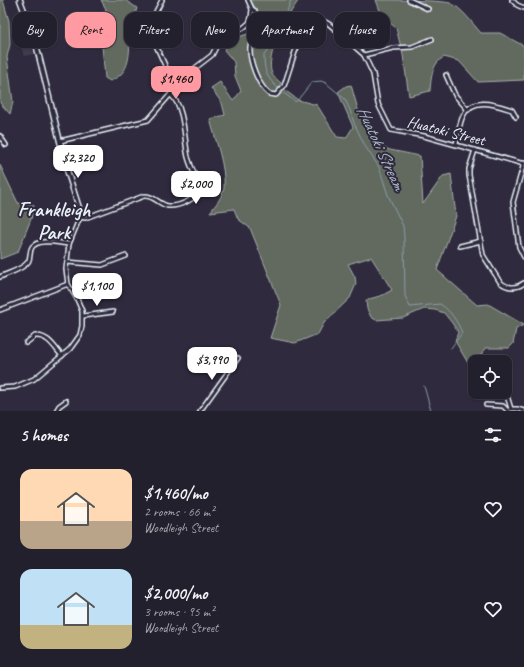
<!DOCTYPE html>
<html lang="en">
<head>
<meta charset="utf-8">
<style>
  body { margin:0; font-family:Caveat,sans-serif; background:#2b2836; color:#f1f3f6; height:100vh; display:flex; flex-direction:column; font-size:15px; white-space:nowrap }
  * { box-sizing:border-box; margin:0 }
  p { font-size:13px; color:#a3a3aa }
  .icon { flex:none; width:22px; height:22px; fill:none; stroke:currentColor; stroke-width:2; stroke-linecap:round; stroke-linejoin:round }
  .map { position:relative; height:411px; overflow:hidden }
  .side { display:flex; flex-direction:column; background:#23202e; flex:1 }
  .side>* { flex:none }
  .banner { position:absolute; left:12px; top:12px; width:500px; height:36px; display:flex; gap:8px }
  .tools { position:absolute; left:468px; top:355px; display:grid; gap:8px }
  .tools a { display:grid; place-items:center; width:44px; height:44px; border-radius:8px; background:#23202e; box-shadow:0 1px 3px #0004,0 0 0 1px #403e4a; font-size:20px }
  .price { position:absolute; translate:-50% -34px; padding:0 9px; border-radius:8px; background:#fff; color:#222; font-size:13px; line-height:26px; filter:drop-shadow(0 1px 2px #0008) }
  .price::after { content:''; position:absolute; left:50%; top:24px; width:12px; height:9px; margin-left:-6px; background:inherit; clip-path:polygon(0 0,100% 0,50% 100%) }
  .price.active { background:#ff9aa2; color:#111 }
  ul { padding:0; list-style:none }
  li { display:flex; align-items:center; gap:12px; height:100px; padding:0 20px }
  li span { display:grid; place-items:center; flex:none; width:112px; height:80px; border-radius:12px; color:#555 }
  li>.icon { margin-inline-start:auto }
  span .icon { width:48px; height:48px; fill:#fffc; stroke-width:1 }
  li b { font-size:17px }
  h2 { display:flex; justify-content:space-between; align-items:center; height:48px; padding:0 20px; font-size:17px }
  .tag { padding:0 14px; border-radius:12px; background:#23202e; box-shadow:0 1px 3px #0004,0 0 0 1px #403e4a; font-size:14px; line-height:36px }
  .tag.active { background:#ff9aa2; color:#111 }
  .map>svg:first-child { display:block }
  .built { fill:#423a4f }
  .green { fill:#626b5f; stroke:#a5aeac }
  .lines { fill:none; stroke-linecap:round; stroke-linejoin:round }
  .stream { stroke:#8a9cab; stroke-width:1 }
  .minor-casing { stroke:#e8f1f8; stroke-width:6 }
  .tertiary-casing { stroke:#e8f1f8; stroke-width:7 }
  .minor { stroke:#2f2a3d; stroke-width:3 }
  .tertiary { stroke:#2f2a3d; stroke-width:4 }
  .labels { text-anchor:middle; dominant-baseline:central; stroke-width:4; stroke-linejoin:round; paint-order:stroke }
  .street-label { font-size:16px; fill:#e8f1f8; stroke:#2f2a3d }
  .water-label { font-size:17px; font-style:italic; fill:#aab8c4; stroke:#2f2a3d }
  .district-label { font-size:20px; font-weight:bold; fill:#e8f1f8; stroke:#2f2a3d }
</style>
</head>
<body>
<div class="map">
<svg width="524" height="411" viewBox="0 0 524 411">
  <rect width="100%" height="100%" fill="#2f2a3d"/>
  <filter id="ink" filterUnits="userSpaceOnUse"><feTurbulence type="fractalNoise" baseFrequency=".025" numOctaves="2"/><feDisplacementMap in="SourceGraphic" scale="8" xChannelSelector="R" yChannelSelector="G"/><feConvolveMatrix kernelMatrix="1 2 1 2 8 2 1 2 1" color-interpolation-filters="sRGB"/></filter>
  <g filter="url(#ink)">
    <path class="built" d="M23,19L34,54L24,56L13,23Z"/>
    <g class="green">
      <path d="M0,0H3L9,21L10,44L7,57L13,102L10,114L0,103Z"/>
      <path d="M101,0H125L137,8C135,16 130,25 130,33C129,52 132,73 110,81L105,78L101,35L106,9Z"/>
      <path d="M250,0H299C288,14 264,56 272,74C273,77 278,80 281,83L279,86L298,100L317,105L337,137L346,138L353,127L338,92L346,86L351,85L359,113L377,145L390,150L420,156L423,204L443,176L451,174L456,216L437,270L477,305L488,304L524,325L516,329L513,344L509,348H485L481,355L482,362H475V368H471L455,341L458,332L452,323L444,313L435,310L424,309L403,318L376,320L371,317L367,309L366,300L383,295L392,290L371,257L348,264L355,277L356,284L350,298L324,323L318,334L295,343L270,338L281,305L250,228L238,219L234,209L210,212C215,206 223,196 224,188C226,167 215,139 210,119L225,115L222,103L211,88L220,82L233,101L241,91L235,76L234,62L224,50L229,40L257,31L260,29C261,17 257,9 250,0Z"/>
      <path d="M376,0C391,0 439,0 450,3C462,8 472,23 481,33H500L524,46V80L478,82L459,61L444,57C432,63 431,78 430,91L409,96L403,55L396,28L382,16Z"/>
      <path d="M0,165L18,203L34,205L31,219L18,252L0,259Z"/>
    </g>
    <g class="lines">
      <g class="stream">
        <path d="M279,89C267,78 264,72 264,55L277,41L291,0"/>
        <path d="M282,92L296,102L312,82L321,81L326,83L345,99L350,110L354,123L365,146L379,167L388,195L403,226L404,237L405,296L410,307L440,304C450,310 458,322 462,333L451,348"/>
        <path d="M424,386L431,411"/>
      </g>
      <defs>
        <g id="minor">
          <path d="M162,0C157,10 150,21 150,32L172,81L177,88"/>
          <path d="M248,0L252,9L255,11C262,29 252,32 250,47C249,61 258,85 269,94L276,95L284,86L295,52L306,27L313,20L320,19L329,24L364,55L373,74L378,104L391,130L424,136L524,164"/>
          <path d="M409,0L428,9"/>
          <path d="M512,0L517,5L524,8"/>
          <path d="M364,55L393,48L412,47L432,39"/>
          <path d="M446,75L455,95L468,110"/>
          <path d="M0,136L6,145"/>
          <path d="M60,141L148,120L190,72L212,55L219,41L224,35L243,28L249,23L251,18L252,9"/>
          <path d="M456,144C458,136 459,124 463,116C473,96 496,105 512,110L516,117"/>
          <path d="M475,150L469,169V175L483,255L500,282C507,288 516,289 524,283"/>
          <path d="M524,163L513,202L519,247L524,257"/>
          <path d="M460,246L481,241"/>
          <path d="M67,262L102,265L126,256"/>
          <path d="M0,277C8,273 22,270 28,262C31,258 29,252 32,247C39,238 59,243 69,244"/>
          <path d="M0,310L68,284"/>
          <path d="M83,316L113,312"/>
          <path d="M26,343L35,336C48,335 54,347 62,356"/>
          <path d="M0,388L15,387L34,379L70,349L80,335L82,326V311L77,299L68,284L66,269L69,244L80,217L85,218L144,196C154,195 158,204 168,206C178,207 198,199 199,189C197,178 191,168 188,157C184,140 185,107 171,95"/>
          <path d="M505,389L511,409"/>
          <path d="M486,405L503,406L508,411"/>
          <path d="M510,409H517L524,411"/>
          <path d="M56,411L59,406L66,401"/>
          <path d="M200,411L238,358"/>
        </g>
        <path id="tertiary" d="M20,0L35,40L67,170L80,211V217"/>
      </defs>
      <use href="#minor" class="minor-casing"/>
      <use href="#tertiary" class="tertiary-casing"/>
      <use href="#minor" class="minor"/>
      <use href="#tertiary" class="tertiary"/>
    </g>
  </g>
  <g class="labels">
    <g class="street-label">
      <text transform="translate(446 131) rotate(14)">Huatoki Street</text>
    </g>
    <g class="water-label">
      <text transform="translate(381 148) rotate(65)">Huatoki Stream</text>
    </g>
    <g class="district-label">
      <text x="54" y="209">Frankleigh<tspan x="54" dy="23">Park</tspan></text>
    </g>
  </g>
</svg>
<div class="tools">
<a><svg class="icon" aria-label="locate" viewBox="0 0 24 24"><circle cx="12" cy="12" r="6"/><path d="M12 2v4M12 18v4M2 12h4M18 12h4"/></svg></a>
</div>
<b class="price active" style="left:176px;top:100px">$1,460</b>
<b class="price" style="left:78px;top:179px">$2,320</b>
<b class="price" style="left:196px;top:205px">$2,000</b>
<b class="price" style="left:97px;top:307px">$1,100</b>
<b class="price" style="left:212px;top:381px">$3,990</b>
<div class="banner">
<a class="tag">Buy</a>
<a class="tag active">Rent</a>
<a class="tag">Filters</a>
<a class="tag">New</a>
<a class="tag">Apartment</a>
<a class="tag">House</a>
</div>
</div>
<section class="side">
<h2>5 homes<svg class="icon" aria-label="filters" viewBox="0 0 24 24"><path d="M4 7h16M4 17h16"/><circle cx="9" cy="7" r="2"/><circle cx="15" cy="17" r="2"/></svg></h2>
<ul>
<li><span style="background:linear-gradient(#ffd9b3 65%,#b9a48a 0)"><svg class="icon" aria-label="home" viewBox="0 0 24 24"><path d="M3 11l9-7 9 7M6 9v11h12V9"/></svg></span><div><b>$1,460/mo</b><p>2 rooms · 66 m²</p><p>Woodleigh Street</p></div><svg class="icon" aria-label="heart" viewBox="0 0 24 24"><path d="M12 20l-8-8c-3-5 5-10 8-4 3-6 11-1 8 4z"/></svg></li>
<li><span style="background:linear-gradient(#bfe0f5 70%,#c2b280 0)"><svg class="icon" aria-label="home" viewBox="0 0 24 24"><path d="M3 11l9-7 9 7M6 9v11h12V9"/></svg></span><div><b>$2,000/mo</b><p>3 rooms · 95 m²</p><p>Woodleigh Street</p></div><svg class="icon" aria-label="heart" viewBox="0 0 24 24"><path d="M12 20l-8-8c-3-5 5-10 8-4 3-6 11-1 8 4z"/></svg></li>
</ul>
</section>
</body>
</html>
